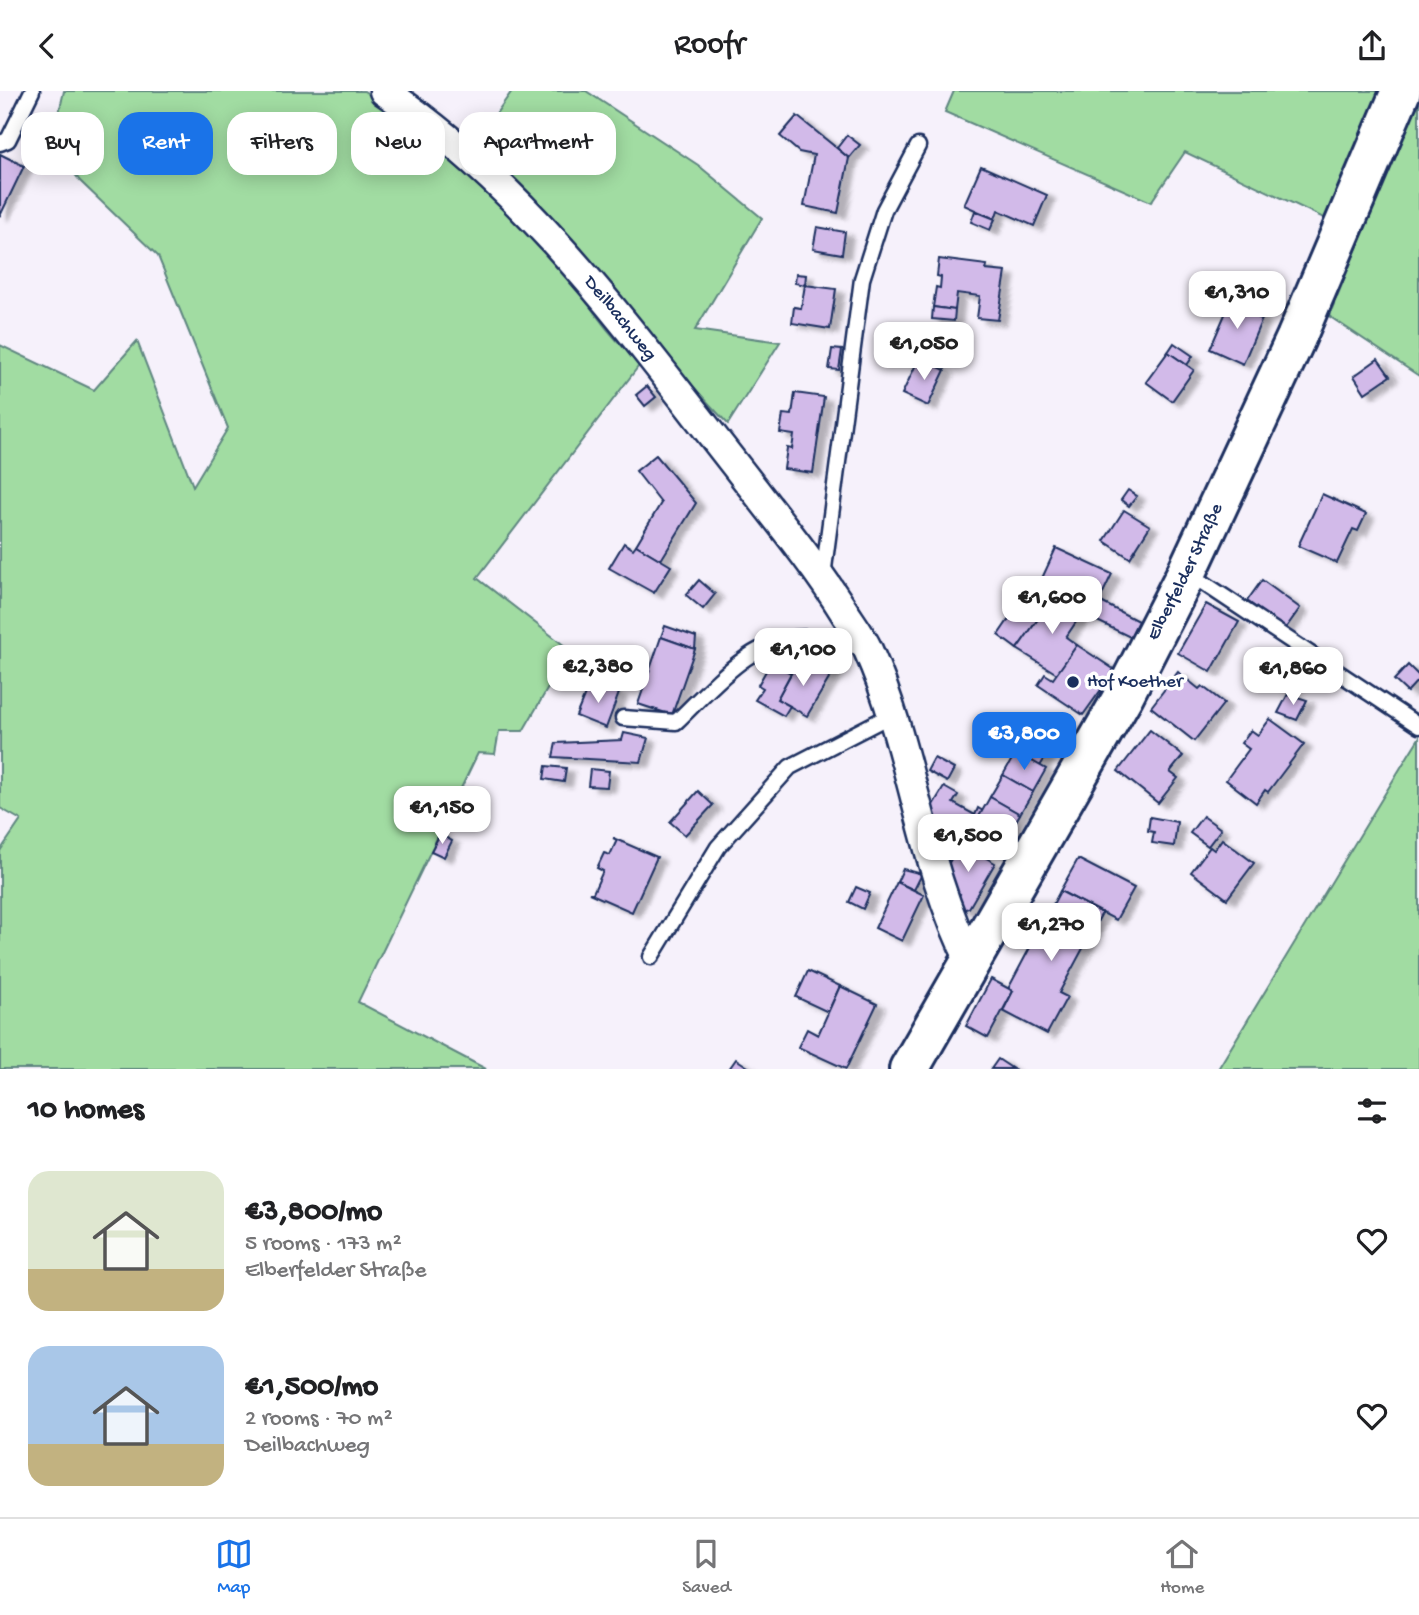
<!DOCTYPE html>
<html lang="en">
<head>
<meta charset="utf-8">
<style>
  body { margin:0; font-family:"Gochi Hand",sans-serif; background:#f2f2f2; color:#202124; height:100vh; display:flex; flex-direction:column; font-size:26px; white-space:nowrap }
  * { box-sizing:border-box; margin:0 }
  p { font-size:23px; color:#757577 }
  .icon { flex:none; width:38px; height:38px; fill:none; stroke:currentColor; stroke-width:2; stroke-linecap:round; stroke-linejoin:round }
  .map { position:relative; height:978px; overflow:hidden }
  .sheet { display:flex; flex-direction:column; background:#fff; flex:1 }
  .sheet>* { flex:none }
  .hud { position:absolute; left:21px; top:21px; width:700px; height:63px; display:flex; gap:14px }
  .price { position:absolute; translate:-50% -60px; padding:0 16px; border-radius:14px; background:#fff; color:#222; font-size:23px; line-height:46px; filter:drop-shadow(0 2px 4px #0008) }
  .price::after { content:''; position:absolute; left:50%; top:42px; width:21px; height:16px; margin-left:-10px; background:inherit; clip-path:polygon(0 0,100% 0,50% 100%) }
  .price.active { background:#1a73e8; color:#fff }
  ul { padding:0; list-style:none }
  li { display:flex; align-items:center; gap:21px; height:175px; padding:0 28px }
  li span { display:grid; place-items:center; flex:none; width:196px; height:140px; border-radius:21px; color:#555 }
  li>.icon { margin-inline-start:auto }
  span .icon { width:84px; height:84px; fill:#fffc; stroke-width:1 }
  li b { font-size:30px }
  h2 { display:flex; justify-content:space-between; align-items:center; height:84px; padding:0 28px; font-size:30px }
  .tag { padding:0 24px; border-radius:21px; background:#fff; box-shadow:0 4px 18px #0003; font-size:24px; line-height:63px }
  .tag.active { background:#1a73e8; color:#fff }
  header { display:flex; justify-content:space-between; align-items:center; height:91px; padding:0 28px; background:#fff; font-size:32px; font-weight:600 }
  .menu { display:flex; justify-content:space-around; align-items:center; height:98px; border-top:2px solid #e0e0e0; background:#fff; font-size:19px; color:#757577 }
  .menu a { display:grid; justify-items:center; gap:4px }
  .menu .active { color:#1a73e8 }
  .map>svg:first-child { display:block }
  .green { fill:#a1dca2; stroke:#5e8680; stroke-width:2 }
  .building { fill:#d2bae9; stroke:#1b2f5e; stroke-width:2; filter:url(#shadow) }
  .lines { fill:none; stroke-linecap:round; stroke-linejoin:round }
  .lane-casing { stroke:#1b2f5e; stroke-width:19 }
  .street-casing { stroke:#1b2f5e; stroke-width:33 }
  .secondary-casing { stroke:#1b2f5e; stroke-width:44 }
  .lane { stroke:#fff; stroke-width:14 }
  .street { stroke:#fff; stroke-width:28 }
  .secondary { stroke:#fff; stroke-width:38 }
  .poi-dot { fill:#1b2f5e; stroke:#fff; stroke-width:2.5 }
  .labels { text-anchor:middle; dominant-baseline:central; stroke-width:7; stroke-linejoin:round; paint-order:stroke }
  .street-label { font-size:19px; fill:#1b2f5e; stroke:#fff }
  .poi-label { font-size:19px; fill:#1b2f5e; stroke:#fff; text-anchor:start }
</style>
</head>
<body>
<header><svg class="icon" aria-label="back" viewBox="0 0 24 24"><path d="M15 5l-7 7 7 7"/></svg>Roofr<svg class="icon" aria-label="share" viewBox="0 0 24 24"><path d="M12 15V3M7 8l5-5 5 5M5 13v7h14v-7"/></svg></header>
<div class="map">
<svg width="1419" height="978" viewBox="0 0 1419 978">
  <defs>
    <filter id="shadow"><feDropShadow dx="8" dy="4.5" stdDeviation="2" flood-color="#0004"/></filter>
  </defs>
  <rect width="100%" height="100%" fill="#f6f1fb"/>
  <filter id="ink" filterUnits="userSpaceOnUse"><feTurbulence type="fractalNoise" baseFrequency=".0143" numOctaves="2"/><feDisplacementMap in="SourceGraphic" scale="14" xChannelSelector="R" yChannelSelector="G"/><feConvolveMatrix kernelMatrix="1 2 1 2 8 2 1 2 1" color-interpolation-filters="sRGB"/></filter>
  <g filter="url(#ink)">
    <g class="green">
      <path d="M64,0H364C429,42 496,98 546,156C579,194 601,241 641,272L477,487L570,559L523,640H499L495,663L478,662L358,911L486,978H0V760L21,729L0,717V254L94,299L137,250L193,395L228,337L158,165L80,90L52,52Z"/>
      <path d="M512,0H586L698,74L762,127L695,239L780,251L728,333C641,242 563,142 476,51Z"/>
      <path d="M954,0H1387L1332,131L1185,61L1151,111L945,21Z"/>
      <path d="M1419,5V285L1329,225Z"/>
      <path d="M1419,647V978H1218L1409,663Z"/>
    </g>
    <g class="building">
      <path d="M797,25L849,67L838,122L804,115L814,64L799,61L780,45Z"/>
      <path d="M847,44L860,54L849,67L837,57Z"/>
      <path d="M0,63L24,75L0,125Z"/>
      <path d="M981,75L1047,104L1034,135L998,119L995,128L964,114Z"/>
      <path d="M975,120L995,128L990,139L971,131Z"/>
      <path d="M817,136L845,141L842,163L813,158Z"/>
      <path d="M939,168L987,174L986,179L1006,181L998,229L977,227L980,205L957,202L955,219L933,216L936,196L940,197L941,186L937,185Z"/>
      <path d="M796,183L806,184L805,194L795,192Z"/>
      <path d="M805,194L836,198L830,238L792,232L794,216L801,217Z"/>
      <path d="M1240,207L1257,214L1252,224L1262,228L1243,273L1210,258L1229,214L1236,216Z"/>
      <path d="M933,216L955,219L954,230L932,228Z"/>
      <path d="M1174,252L1193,265L1187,274L1168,261Z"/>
      <path d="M832,258L842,259L839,279L829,278Z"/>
      <path d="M1168,261L1194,279L1172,310L1146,291Z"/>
      <path d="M919,267L945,279L928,315L902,303Z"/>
      <path d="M1378,268L1390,285L1365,302L1354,285Z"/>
      <path d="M647,295L656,306L645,315L636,304Z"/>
      <path d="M795,302L824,306L813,382L784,378L787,357L792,358L794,344L780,342L783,323L792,324Z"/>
      <path d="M656,364L696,412L661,469L636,454L661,412L636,380Z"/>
      <path d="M1128,399L1137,405L1129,415L1121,409Z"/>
      <path d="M1322,403L1366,423L1358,440L1353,438L1337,472L1298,455Z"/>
      <path d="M1124,419L1150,435L1130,467L1104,450Z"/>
      <path d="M624,452L633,458L636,454L671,475L654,502L609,477Z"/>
      <path d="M1056,457L1112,483L1091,527L1037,498Z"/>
      <path d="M699,489L715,503L703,518L686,504Z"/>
      <path d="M1262,489L1300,517L1285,538L1247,510Z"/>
      <path d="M1037,498L1053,507L1017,558L998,544L1022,509L1029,514Z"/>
      <path d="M1053,507L1082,522L1066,546L1077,554L1057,583L1017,558Z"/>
      <path d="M1099,510L1138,530L1130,546L1091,527Z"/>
      <path d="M1206,513L1239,531L1211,581L1178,562Z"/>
      <path d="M665,535L696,546L695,558L661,546Z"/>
      <path d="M661,546L695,558L672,624L638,613Z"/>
      <path d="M1077,554L1115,579L1083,624L1038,594L1045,583L1053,588Z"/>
      <path d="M817,564L836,575L830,586L810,574Z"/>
      <path d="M1288,566L1302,575L1288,594L1275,584Z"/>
      <path d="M799,568L830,586L807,625L777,608Z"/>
      <path d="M771,571L791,582L777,608L790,615L784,625L755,609L763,597L758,594Z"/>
      <path d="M1408,574L1419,585V588L1407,601L1394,589Z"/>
      <path d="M1178,581L1199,598L1202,595L1224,612L1194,650L1151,616Z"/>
      <path d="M590,591L619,602L606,637L576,625Z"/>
      <path d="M1288,603L1307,609L1297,629L1278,622Z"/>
      <path d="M1270,628L1304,653L1268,701L1265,699L1256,712L1226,689L1249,658L1241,652L1251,639L1258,644Z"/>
      <path d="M1009,636L1023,646L1013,666L994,655Z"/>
      <path d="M1150,639L1183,665L1170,681L1178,687L1158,712L1118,680Z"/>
      <path d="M624,642L648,647L641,671L553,666L556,652L622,649Z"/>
      <path d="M1022,650L1047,664L1040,675L1016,661Z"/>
      <path d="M1016,661L1046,678L1033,701L1003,684Z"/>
      <path d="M934,667L954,678L947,691L927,680Z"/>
      <path d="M546,675L566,677L564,691L544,688Z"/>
      <path d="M590,678L609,680L607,696L588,695Z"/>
      <path d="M1003,684L1033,701L1020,723L990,706Z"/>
      <path d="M944,696L958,704L953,712L975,724L978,717L983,720L968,745L940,730L930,719Z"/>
      <path d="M698,700L713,714L685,744L670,731Z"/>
      <path d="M990,706L1020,723L997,762L968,745Z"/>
      <path d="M1203,725L1221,738L1208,755L1190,742Z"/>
      <path d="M1150,726L1177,731L1174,755L1152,752L1154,741L1148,740Z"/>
      <path d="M440,743L452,750L444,766L431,760Z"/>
      <path d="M613,747L657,766L632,821L589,802H593L603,780L597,777L604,762L610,764L617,749Z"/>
      <path d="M1222,748L1254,772L1227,808L1191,781L1210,756L1214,759Z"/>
      <path d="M960,752L995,772L969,817L962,819L957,809L960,803L952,799L946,777Z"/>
      <path d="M1078,768L1134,797L1116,829L1060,800Z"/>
      <path d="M903,778L922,783L914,799L897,791Z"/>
      <path d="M897,791L924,804L902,850L875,837Z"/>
      <path d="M856,796L870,802L863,818L849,811Z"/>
      <path d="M1060,800L1102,822L1059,902L1067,906L1047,943L1003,920L1013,900L1008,898Z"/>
      <path d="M808,880L840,895L828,921L796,906Z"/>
      <path d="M991,888L1013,900L988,947L966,935Z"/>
      <path d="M840,895L877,913L846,978L798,956L807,938L818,944Z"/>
      <path d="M736,968L751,978H729Z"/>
      <path d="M998,968L1013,978H991Z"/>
    </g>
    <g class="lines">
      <defs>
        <g id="lane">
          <path d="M0,52L8,49L32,0"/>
          <path d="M1187,481L1419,635"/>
          <path d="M823,485L862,188L884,119L918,55"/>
          <path d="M623,627L676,631C712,597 754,543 809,547C828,549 848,554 868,558"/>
          <path d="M651,866L718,756L790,676L891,624"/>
        </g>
        <g id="street">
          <path id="s1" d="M384,0C531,98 635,247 743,384C778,429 815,474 845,522C853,534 862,546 868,559C913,659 921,774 971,871"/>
        </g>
        <g id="secondary">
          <path id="s2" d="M909,978L1124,604L1187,481L1296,247L1401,0"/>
        </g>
      </defs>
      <use href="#lane" class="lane-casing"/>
      <use href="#street" class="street-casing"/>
      <use href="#secondary" class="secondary-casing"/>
      <use href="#lane" class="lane"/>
      <use href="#street" class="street"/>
      <use href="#secondary" class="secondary"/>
    </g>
  </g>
  <circle class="poi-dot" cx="1073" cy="591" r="7"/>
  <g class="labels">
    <g class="street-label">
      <text stroke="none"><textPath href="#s1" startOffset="329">Deilbachweg</textPath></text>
      <text stroke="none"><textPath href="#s2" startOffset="569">Elberfelder Straße</textPath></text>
    </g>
    <g class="poi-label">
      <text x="1087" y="591">Hof Koether</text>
    </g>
  </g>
</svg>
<b class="price" style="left:1237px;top:240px">€1,310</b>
<b class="price" style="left:924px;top:291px">€1,050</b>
<b class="price" style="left:1052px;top:545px">€1,600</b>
<b class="price" style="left:803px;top:597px">€1,100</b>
<b class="price" style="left:598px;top:614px">€2,380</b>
<b class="price" style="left:1293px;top:616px">€1,860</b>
<b class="price active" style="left:1024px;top:681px">€3,800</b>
<b class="price" style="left:442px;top:755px">€1,150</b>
<b class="price" style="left:968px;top:783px">€1,500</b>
<b class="price" style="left:1051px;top:872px">€1,270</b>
<div class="hud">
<a class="tag">Buy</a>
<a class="tag active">Rent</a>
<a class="tag">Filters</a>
<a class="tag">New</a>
<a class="tag">Apartment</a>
</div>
</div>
<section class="sheet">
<h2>10 homes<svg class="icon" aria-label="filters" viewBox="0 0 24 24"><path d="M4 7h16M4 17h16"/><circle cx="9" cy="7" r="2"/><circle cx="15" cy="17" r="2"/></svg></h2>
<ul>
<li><span style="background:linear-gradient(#dfe7d0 70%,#c2b280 0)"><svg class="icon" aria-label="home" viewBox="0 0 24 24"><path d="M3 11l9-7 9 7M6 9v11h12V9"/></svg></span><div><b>€3,800/mo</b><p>5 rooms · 173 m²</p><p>Elberfelder Straße</p></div><svg class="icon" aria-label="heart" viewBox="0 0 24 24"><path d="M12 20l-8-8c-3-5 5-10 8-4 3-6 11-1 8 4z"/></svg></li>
<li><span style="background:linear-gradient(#a9c7e8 70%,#c2b280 0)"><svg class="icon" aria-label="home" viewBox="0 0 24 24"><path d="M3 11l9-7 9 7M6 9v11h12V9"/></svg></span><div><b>€1,500/mo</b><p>2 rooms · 70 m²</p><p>Deilbachweg</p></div><svg class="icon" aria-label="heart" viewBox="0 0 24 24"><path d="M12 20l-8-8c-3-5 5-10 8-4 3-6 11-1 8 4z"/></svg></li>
</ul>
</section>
<nav class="menu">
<a class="active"><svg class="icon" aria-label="map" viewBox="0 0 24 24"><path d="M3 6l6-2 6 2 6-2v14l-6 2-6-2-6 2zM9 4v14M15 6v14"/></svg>Map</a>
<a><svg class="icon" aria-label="saved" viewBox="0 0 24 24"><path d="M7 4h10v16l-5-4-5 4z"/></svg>Saved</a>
<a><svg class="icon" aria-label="home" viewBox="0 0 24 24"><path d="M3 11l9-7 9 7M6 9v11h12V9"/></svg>Home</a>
</nav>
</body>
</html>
